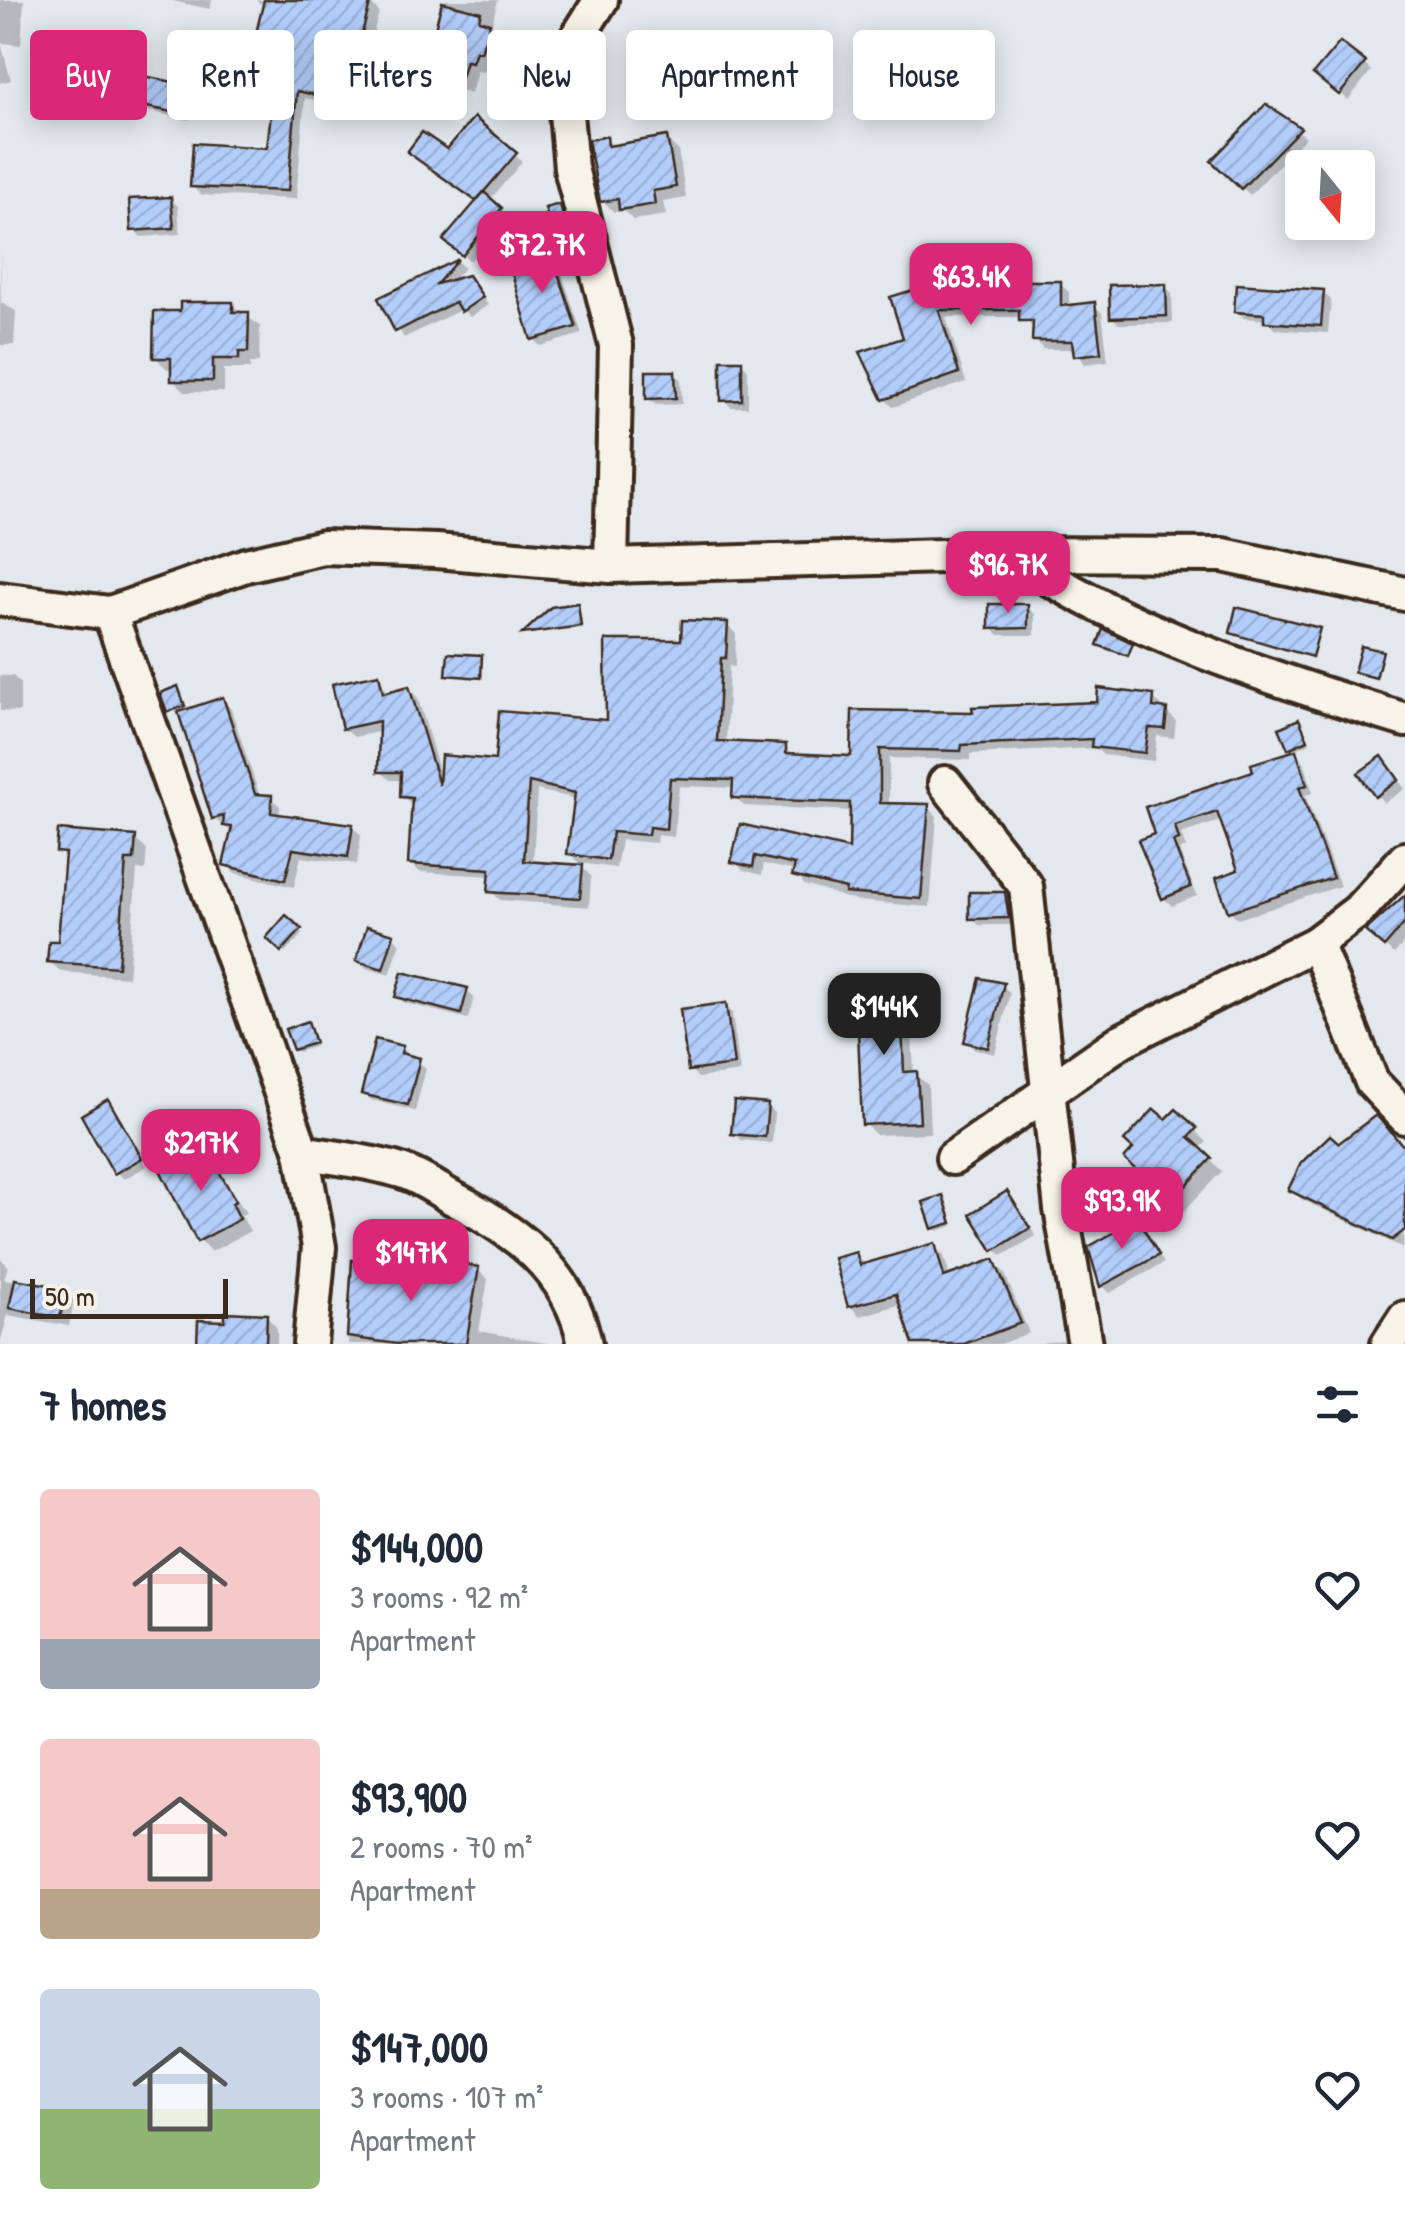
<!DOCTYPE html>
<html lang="en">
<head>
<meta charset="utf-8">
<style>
  body { margin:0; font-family:"Patrick Hand",sans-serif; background:#f6f6f7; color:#1f2937; height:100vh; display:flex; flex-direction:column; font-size:38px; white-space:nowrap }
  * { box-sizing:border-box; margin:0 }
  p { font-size:32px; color:#747a83 }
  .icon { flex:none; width:55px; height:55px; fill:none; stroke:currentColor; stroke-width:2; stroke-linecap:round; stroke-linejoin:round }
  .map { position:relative; height:1344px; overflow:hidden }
  .details { display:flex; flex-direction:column; background:#fff; flex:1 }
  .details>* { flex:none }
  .banner { position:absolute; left:30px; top:30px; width:1345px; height:90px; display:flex; gap:20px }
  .needle { width:65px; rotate:162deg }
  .controls { position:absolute; left:1285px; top:150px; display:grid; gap:20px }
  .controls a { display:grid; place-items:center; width:90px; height:90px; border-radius:10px; background:#fff; box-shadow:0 5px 25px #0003; font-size:50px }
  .scale { position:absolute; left:30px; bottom:25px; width:198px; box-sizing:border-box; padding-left:10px; border:5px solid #3b2a1e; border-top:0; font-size:28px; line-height:35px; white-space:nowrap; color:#3b2a1e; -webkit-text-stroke:8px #f7f3e8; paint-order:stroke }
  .price { position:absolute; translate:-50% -85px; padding:0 22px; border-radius:20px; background:#db2777; color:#fff; font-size:32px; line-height:65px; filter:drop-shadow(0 2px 5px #0008) }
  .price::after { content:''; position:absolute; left:50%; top:60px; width:30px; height:22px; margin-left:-15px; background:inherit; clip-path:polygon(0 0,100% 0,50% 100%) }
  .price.current { background:#222; color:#fff }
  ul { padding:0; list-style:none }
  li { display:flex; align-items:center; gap:30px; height:250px; padding:0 40px }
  li span { display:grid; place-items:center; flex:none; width:280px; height:200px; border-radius:10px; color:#555 }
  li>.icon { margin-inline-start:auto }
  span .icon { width:120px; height:120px; fill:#fffc; stroke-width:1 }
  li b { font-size:42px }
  h2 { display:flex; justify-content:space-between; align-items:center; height:120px; padding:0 40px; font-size:42px }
  .pill { padding:0 35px; border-radius:10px; background:#fff; box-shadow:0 5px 25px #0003; font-size:35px; line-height:90px }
  .pill.current { background:#db2777; color:#fff }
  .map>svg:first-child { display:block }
  .shadow { fill:#0003 }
  .building { fill:url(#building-hatch); stroke:#3b2a1e; stroke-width:2.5 }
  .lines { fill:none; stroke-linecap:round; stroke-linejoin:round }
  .minor-casing { stroke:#3b2a1e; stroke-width:40 }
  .minor { stroke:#f7f3e8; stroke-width:32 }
</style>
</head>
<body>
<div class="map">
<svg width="1405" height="1344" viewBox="0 0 1405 1344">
  <defs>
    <pattern id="building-hatch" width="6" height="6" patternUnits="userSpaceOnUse" patternTransform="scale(2.5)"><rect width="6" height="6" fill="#b3cdfb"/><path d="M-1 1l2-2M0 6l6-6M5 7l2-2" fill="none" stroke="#9bb0d7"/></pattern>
  </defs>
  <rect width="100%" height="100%" fill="#e3e8ee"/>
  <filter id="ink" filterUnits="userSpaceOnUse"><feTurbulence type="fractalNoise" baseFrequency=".01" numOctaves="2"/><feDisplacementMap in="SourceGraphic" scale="20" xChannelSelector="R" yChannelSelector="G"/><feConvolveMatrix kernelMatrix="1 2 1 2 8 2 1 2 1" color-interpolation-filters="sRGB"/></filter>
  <g filter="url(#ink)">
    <g class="shadow">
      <path d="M0,0H24L21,45L1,43L11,80L0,83Z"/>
      <path d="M168,0H212L210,9Z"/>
      <path d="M256,0H356L370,3L379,12L353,108L305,98L296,199L201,195L192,186L269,150L275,92L257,87L248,79L265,7Z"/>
      <path d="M445,0H498L491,28L500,37L492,62L487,60L484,72L477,71L471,94L437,85L426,73Z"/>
      <path d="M1364,64L1371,71L1348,100L1324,81Z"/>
      <path d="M187,87L194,95L189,120L143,110L135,103Z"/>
      <path d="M1267,107L1306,137L1250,195L1214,161Z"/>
      <path d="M606,139L614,147L666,139L678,150L686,198L663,202L666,215L633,220L624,211L614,212L603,201Z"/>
      <path d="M447,152L515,155L522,162L490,200L508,217L470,261L454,247L479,203L418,159Z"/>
      <path d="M170,199L178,206L180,234L141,237L134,230Z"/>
      <path d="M559,207L566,214L575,250L566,253L558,245Z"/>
      <path d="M0,247L1,303L16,311L14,345H0Z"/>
      <path d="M551,254L558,262L582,334L540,346L533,339Z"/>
      <path d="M458,262L464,268L451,282L468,278L488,305L470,317L462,309L404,338L382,300Z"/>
      <path d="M1060,284L1069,292V308L1094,305L1102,313L1108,361L1085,364L1075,349H1043L1035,340V329L1021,317H946L966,382L893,407L885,399L906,339L893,299Z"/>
      <path d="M1165,287L1172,294L1173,323L1119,324L1112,317Z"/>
      <path d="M1323,293L1331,300L1328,333L1274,329L1267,320L1244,318L1237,311Z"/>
      <path d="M232,305L260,326L259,363H250V369H224V392H185L173,380L174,369H167L155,357L182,314Z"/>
      <path d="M741,362L748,370V407H731L724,400Z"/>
      <path d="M674,373L681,380L682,404L656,405L648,398Z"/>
      <path d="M577,606L583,628L526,634L552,609Z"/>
      <path d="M1027,607L1035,614V635H999L992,628Z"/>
      <path d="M726,624L736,634L735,667L729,666L726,744L785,747L794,755L854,758L975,715L1153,697L1176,721L1174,738L1157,736L1154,761L1103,755L1096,748L970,754V760L889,758V806L928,807L937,816L930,907L857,901L804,885L796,871L764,864L762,875L743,870L734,861L741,827L851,852L852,811L744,806L735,797L736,788L679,786L674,837L657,835L656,843L621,840L616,868L579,863L570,853L577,799L537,790L533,864L582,867L591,876L589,907L500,900L491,891L492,876L420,872L410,863L412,806L403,796L404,780H390L380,771L382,731L354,737L344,728L378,677L389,694L408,688L418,698L441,777L497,763L608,722L684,642Z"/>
      <path d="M1318,630L1314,658L1232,632Z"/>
      <path d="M1381,654L1378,679L1356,671Z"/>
      <path d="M481,658L483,679L449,674Z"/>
      <path d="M0,676H13L20,683V712L0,711Z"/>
      <path d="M177,689L187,711L223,700L231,709L260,797L271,798L280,806L279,816L352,826L361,835L357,864L301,857L294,887L235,873L226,864L233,833L213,818L180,711H169Z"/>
      <path d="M1299,722L1310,743L1293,751L1304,761L1313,793L1305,795L1340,886L1238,919L1230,911L1242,872L1223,820L1181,834L1186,848L1179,850L1197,896L1172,906L1164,898L1157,836L1296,753L1290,748Z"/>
      <path d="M1389,767L1405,789L1384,803L1362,774Z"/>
      <path d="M135,839L147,850L145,871L137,870L128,977L61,972L49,961L60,944L67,860L59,851Z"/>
      <path d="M1004,894L1011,902L1015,925H979L972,918Z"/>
      <path d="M1405,896V942L1394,954L1377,940Z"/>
      <path d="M286,919L303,934L285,953L269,938Z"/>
      <path d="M393,936L400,944L390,975L366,968L358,960Z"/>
      <path d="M899,984L910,996L914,1074L928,1085L930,1133L876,1135L865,1124Z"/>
      <path d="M1003,986L1010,993L995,1054L974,1049L967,1041Z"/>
      <path d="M466,990L474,998L468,1019L405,1003L398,996Z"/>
      <path d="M725,1005L732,1013L740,1072L698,1078L691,1070Z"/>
      <path d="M307,1024L316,1046L298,1052L295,1049Z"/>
      <path d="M401,1048L426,1068L415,1111L371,1100L364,1093Z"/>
      <path d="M108,1102L147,1166L124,1179L116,1172Z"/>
      <path d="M767,1106L774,1113L772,1143L741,1140L734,1133Z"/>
      <path d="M1176,1112L1207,1142L1199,1149L1222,1171L1184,1211L1139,1170Z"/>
      <path d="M1339,1146L1405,1152L1403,1248L1301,1199L1291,1189Z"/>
      <path d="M205,1150L246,1213L241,1215L250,1231L211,1252L200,1240Z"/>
      <path d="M1007,1194L1036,1236L1002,1256L995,1249Z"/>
      <path d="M945,1201L953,1226L937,1231L934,1228Z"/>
      <path d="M1138,1222L1164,1263L1110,1293L1103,1286L1091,1248Z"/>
      <path d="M934,1246L944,1256L950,1277L993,1262L1004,1272L1029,1333L1000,1344H914L902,1304L860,1316L850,1306L855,1254L867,1266Z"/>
      <path d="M0,1258L8,1266L4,1279L65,1290L74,1300L69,1326L8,1315L0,1343Z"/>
      <path d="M354,1263L441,1278L478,1270L488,1279L479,1331L551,1344H348Z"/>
      <path d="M266,1316L277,1328V1344H200L227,1324Z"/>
      <path d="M1063,1340L1066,1344H1035Z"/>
    </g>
    <g class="building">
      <path d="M264,0H371L344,101L297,91L288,191L190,187L193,143L267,148L274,86L245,79Z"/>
      <path d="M442,2L481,12L479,20L490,23L481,52L476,51L472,62L466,61L459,84L423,74Z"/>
      <path d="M1340,42L1366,62L1339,95L1313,74Z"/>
      <path d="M139,75L188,85L182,114L132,104Z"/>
      <path d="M1266,104L1301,128L1241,189L1211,161Z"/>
      <path d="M474,117L517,153L476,201L407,152L422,132L447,149Z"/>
      <path d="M607,136L608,146L667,136L676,187L653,191L655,204L619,210L618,199L600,202L588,140Z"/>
      <path d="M484,192L502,208L462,256L443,240Z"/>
      <path d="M171,197L174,228L131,231L129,199Z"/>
      <path d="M560,204L569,243L556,247L545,208Z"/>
      <path d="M551,251L576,327L531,340L509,263Z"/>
      <path d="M458,259L437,284L468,275L483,297L461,312L455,302L395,332L378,298Z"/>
      <path d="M942,281H1061V306L1095,302L1101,353L1074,356L1072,341H1032L1033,321H1019V310H939L959,373L883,400L860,352L903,338L890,297Z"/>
      <path d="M1166,284L1167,316L1110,318L1109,285Z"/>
      <path d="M1236,284L1324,290L1321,326L1264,322V314L1234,312Z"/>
      <path d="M180,302H233V312H249L248,352H239V359H213V381H171V358H153L154,311H180Z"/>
      <path d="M721,360H742V400L721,401Z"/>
      <path d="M646,371H675L676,398L646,399Z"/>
      <path d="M578,603L581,626L522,634L551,607Z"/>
      <path d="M989,604H1028V628L989,629Z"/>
      <path d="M1236,607L1320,628L1312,657L1230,633Z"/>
      <path d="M682,620L728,622L726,658H721L717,741L786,744V753L851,756L852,710L973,712L972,707L1097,702L1098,688L1154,695L1153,707L1167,709L1165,729L1149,728L1145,753L1091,747L1092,739L962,745L961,751L880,749V803L929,804L921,899L845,893L846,889L792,876L795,865L755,856L753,867L731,862L740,824L849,849L850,803L732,798L733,780L670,778L666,829L649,827L648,835L612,832L608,860L567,854L575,793L529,782L524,861L583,865L580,898L488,892L490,869L408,864L412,798L400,797L401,772H378L379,721L342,729L332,684L379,674L383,693L409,686L439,785L441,755L495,760L499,711L606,720L605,640H681Z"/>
      <path d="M1103,629L1133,643L1128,656L1097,645Z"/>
      <path d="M1361,646L1383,651L1376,678L1354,672Z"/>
      <path d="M448,653L482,655L481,678L446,675Z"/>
      <path d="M178,686L185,706L167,712L160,693Z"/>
      <path d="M223,697L255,794L272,795L271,813L353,824L348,857L293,849L285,880L223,865L232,827L223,826L224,816L212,819L178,712Z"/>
      <path d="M1299,719L1308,740L1288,749L1279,728Z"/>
      <path d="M1296,750L1307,785L1299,787L1333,878L1228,912L1216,878L1238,870L1217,812L1175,826L1179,840L1173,842L1191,887L1162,899L1138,840L1154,834L1145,807L1253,771L1251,764Z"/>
      <path d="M1382,756L1399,780L1375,797L1358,773Z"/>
      <path d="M58,830L136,836L134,860H126L118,967L47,962L49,941H58L65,853L56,852Z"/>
      <path d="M969,892H1005L1009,918L969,919Z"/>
      <path d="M1405,895V923L1384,947L1365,931Z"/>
      <path d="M286,915L302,929L281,952L266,938Z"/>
      <path d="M367,926L394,934L383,969L356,961Z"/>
      <path d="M402,972L468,988L461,1014L395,997Z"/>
      <path d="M980,978L1004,983L988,1048L964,1042Z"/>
      <path d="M900,981L904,1072L917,1071L920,1122L862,1125L856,984Z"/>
      <path d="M726,1003L734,1065L688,1071L680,1009Z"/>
      <path d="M308,1021L315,1043L293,1050L285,1029Z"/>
      <path d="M375,1039L403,1046L401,1053L420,1058L408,1105L361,1094Z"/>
      <path d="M108,1099L142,1158L114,1174L81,1115Z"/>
      <path d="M734,1101L768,1104L765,1137L731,1134Z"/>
      <path d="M1154,1109L1166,1119L1176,1109L1197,1128L1189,1137L1212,1158L1171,1202L1124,1159L1133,1149L1124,1141Z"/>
      <path d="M1376,1115L1405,1148V1230L1392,1240L1288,1190L1301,1163L1330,1135L1339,1143Z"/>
      <path d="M205,1147L236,1201L232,1203L240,1219L197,1242L160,1170Z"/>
      <path d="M1007,1191L1030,1228L993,1251L970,1214Z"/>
      <path d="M943,1195L952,1223L932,1229L923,1202Z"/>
      <path d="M1138,1219L1159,1255L1100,1287L1088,1247Z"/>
      <path d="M935,1243L944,1277L994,1259L1021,1323L964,1344H913L896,1294L848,1307L834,1258L856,1252L860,1265Z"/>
      <path d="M352,1260L439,1275L442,1261L479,1267L466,1344H397L347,1337Z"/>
      <path d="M15,1279L66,1288L60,1318L9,1308Z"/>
      <path d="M225,1312L267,1314L266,1344H197L198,1320L225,1321Z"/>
    </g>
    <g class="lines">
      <defs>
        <g id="minor">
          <path d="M601,0L575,41L564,92L571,168L616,345L611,566"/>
          <path d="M1010,554L1223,555L1405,594"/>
          <path d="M0,599L110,613L246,565L323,547L436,551L611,566L1010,554C1129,633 1269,678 1405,720"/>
          <path d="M110,613L302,1152C334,1158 370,1161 401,1171C418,1176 434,1187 449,1196C514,1230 570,1268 585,1344"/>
          <path d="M945,783L1026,886L1061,1209L1085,1344"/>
          <path d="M1316,943L1372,1082L1405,1117"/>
          <path d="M302,1152L319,1247L310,1344"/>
          <path d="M953,1158L1121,1041L1316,943L1358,911L1405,859"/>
          <path d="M1388,1344L1405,1318"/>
        </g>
      </defs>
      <use href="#minor" class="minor-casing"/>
      <use href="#minor" class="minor"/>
    </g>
  </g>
</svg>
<div class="controls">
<a><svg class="needle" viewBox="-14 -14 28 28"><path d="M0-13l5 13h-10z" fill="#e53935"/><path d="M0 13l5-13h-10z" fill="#747a83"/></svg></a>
</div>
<div class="scale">50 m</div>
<b class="price" style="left:542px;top:296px">$72.7K</b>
<b class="price" style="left:971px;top:328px">$63.4K</b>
<b class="price" style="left:1008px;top:616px">$96.7K</b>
<b class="price current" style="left:884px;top:1058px">$144K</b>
<b class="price" style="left:201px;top:1194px">$217K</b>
<b class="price" style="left:1122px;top:1252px">$93.9K</b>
<b class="price" style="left:411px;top:1304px">$147K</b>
<div class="banner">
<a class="pill current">Buy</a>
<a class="pill">Rent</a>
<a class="pill">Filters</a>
<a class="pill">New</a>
<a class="pill">Apartment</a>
<a class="pill">House</a>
</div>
</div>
<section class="details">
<h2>7 homes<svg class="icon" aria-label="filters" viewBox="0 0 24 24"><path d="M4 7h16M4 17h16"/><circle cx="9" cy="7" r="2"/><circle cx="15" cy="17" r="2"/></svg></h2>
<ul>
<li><span style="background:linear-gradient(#f6c9c9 75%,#9aa5b1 0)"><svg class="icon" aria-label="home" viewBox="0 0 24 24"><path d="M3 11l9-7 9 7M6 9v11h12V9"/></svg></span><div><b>$144,000</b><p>3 rooms · 92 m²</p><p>Apartment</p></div><svg class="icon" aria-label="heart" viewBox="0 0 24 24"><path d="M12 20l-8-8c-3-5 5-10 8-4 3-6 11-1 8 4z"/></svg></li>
<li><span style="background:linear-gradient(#f6c9c9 75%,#b9a48a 0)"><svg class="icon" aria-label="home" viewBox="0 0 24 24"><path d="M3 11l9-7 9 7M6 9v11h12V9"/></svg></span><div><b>$93,900</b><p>2 rooms · 70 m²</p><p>Apartment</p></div><svg class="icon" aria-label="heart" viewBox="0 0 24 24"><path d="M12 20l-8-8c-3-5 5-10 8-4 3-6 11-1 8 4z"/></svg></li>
<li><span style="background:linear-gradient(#c9d6e8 60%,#8fb573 0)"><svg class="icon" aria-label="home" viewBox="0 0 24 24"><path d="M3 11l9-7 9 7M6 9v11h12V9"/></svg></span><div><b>$147,000</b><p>3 rooms · 107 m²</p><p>Apartment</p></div><svg class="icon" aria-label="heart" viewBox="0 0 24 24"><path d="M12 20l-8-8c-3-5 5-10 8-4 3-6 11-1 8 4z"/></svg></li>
</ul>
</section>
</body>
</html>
